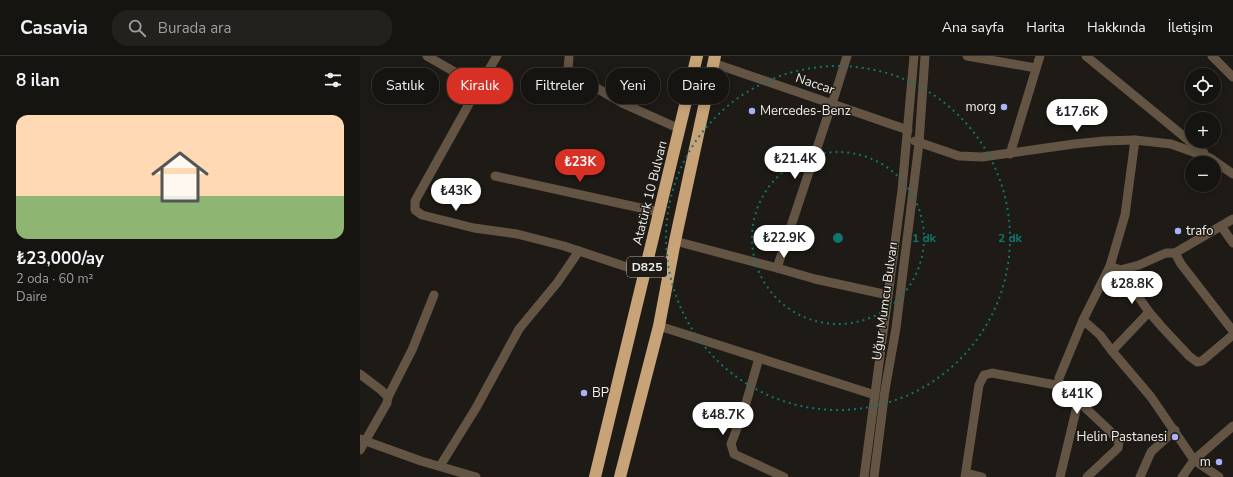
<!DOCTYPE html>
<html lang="tr">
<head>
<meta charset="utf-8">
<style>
  body { margin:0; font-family:"Nunito Sans",sans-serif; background:#23211e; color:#f1f3f6; height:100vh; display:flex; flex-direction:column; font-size:15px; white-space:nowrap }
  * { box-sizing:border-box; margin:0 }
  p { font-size:13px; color:#9e9e9f }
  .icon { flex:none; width:22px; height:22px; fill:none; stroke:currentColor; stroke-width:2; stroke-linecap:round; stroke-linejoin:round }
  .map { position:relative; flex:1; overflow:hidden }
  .sheet { display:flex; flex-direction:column; background:#161410; width:360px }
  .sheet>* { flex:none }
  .banner { position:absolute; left:12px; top:12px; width:380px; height:36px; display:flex; gap:8px }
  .fabs { position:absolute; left:825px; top:12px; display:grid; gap:8px }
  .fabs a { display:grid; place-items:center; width:36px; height:36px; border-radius:50%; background:#161410; box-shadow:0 2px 10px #0003,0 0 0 1px #353330; font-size:20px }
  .price { position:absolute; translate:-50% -34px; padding:0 9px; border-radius:14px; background:#fff; color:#222; font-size:13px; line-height:26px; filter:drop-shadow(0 1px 2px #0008) }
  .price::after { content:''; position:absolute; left:50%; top:24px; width:12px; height:9px; margin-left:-6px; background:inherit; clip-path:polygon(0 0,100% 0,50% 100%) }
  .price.active { background:#d93025; color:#fff }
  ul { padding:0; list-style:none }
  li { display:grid; align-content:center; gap:8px; height:212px; padding:0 16px }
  li span { display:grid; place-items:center; height:124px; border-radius:12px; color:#555 }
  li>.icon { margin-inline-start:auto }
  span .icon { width:72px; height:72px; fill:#fffc; stroke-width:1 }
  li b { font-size:17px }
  h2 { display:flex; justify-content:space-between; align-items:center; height:48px; padding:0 16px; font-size:17px }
  .pill { padding:0 14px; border-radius:16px; background:#161410; box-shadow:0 2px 10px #0003,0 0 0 1px #353330; font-size:14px; line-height:36px }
  .pill.active { background:#d93025; color:#fff }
  header { display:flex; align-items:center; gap:24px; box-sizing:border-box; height:56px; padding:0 20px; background:#161410; border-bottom:1px solid #353330 }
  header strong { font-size:19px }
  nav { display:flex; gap:22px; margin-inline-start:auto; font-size:14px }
  .search { width:280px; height:36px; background:#23211e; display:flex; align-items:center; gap:10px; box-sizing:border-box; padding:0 14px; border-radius:16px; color:#9e9e9f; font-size:15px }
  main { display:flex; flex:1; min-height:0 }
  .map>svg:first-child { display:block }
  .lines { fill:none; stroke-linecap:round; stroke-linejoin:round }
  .minor { stroke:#635443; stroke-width:9 }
  .highway { stroke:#c9a378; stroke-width:12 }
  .ring { fill:none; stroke:#0f766e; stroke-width:2; stroke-dasharray:2 4 }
  .poi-dot { fill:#a9b0fc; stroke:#1e1a15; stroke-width:1.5 }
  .labels { text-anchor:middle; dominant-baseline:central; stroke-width:3; stroke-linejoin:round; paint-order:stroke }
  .shield { fill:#1e1a15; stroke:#b2afac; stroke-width:1 }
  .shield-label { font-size:12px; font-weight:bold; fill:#f2efec }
  .street-label { font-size:13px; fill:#f2efec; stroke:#1e1a15 }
  .poi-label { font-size:13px; fill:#f2efec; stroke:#1e1a15; text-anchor:end }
  .centre { fill:#0f766e; stroke:#1e1a15; stroke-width:2 }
  .ring-label { font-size:12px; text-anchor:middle; font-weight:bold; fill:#0f766e; stroke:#1e1a15; stroke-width:3; stroke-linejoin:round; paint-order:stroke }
</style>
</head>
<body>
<header>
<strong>Casavia</strong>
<div class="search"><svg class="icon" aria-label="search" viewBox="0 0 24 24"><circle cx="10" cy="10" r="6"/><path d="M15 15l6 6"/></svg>Burada ara</div>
<nav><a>Ana sayfa</a><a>Harita</a><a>Hakkında</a><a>İletişim</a></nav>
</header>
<main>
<section class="sheet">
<h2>8 ilan<svg class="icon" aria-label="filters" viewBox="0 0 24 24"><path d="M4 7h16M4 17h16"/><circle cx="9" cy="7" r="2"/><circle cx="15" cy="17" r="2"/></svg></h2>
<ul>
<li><span style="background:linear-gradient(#ffd9b3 65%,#8fb573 0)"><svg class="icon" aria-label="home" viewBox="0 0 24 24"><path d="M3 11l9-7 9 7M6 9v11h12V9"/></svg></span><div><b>₺23,000/ay</b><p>2 oda · 60 m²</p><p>Daire</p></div></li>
</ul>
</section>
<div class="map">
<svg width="873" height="421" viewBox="0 0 873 421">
  <rect width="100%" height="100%" fill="#1e1a15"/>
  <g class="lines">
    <g class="minor">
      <path d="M67,0L119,30"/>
      <path d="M137,0L119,30L60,136L55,145V154L62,159L114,172L157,178L204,190L285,217"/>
      <path d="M607,0L676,12"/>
      <path d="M726,0L844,97"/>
      <path d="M852,0L873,21"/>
      <path d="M209,2L208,13L209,16L264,48L320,73"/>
      <path d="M353,7L548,74"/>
      <path d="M555,85L599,100L622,101L714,88L744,85L775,84L811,88L850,102L873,118"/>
      <path d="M650,98L680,0"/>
      <path d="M135,120L299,156"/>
      <path d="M861,170L873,187"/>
      <path d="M315,185L417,212L455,223L528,239"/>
      <path d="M815,197L873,163"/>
      <path d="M750,210L760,214L789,256L801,270L829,300L837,306L842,305L873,279"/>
      <path d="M417,212L471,50L472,48L487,0"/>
      <path d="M760,214L779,209L806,197H815L821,208L873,275"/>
      <path d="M723,264L740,279L752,295L791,341L834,404L859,421"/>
      <path d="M299,270L515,339"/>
      <path d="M752,295L789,256"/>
      <path d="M399,302L384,354L371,388L374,398L424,421"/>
      <path d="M0,318L21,334L28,341L27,347L0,394"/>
      <path d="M699,327L750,375L759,386L758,392L727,421"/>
      <path d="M28,341L52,294L74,239"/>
      <path d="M0,383L61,405L116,421"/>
      <path d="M80,410L116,352L159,273L197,227L219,195"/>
      <path d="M606,417L622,421"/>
      <path d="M504,421L542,134L554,0"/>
      <path d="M514,421L525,334L536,272L559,87L565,0"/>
      <path d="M605,421L619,329L624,319L632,317L696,329L699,327V322L723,264L750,210L765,159L775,84"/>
      <path d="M700,421L718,346"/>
      <path d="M780,421L791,396L815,374"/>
      <path d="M822,421L834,404L873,370"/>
    </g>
    <g class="highway">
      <path d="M235,421L337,0"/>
      <path d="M260,421L299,270L315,185L355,0"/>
    </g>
  </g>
  <g class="ring">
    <circle cx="478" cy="182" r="86"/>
    <circle cx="478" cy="182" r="172"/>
  </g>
  <g class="poi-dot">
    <circle cx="644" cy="51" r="4"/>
    <circle cx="392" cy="55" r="4"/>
    <circle cx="818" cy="175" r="4"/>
    <circle cx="224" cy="337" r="4"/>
    <circle cx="815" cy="381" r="4"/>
    <circle cx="859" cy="406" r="4"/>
  </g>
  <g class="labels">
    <rect class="shield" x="267" y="201" width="40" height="20" rx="3"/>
    <g class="shield-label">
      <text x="287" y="211">D825</text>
    </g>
    <g class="street-label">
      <text transform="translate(455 28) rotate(19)">Naccar</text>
      <text transform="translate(290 137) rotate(-76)">Atatürk 10 Bulvarı</text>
      <text transform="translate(525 245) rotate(-82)">Uğur Mumcu Bulvarı</text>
    </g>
    <g class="poi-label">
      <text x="636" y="51">morg</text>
      <text x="400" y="55" text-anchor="start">Mercedes-Benz</text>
      <text x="826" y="175" text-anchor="start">trafo</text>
      <text x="232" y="337" text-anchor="start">BP</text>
      <text x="807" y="381">Helin Pastanesi</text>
      <text x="851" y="406">m</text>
    </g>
  </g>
  <circle cx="478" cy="182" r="6" class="centre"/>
  <g class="ring-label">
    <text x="564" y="186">1 dk</text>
    <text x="650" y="186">2 dk</text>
  </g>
</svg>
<div class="fabs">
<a><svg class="icon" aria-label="locate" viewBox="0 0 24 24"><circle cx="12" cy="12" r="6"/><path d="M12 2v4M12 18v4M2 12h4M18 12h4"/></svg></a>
<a>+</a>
<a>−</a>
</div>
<b class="price" style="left:717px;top:77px">₺17.6K</b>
<b class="price" style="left:435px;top:124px">₺21.4K</b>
<b class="price active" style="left:220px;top:127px">₺23K</b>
<b class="price" style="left:96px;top:156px">₺43K</b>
<b class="price" style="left:424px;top:203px">₺22.9K</b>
<b class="price" style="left:772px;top:249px">₺28.8K</b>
<b class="price" style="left:717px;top:359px">₺41K</b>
<b class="price" style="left:363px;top:380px">₺48.7K</b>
<div class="banner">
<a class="pill">Satılık</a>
<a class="pill active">Kiralık</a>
<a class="pill">Filtreler</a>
<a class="pill">Yeni</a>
<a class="pill">Daire</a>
</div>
</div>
</main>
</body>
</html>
